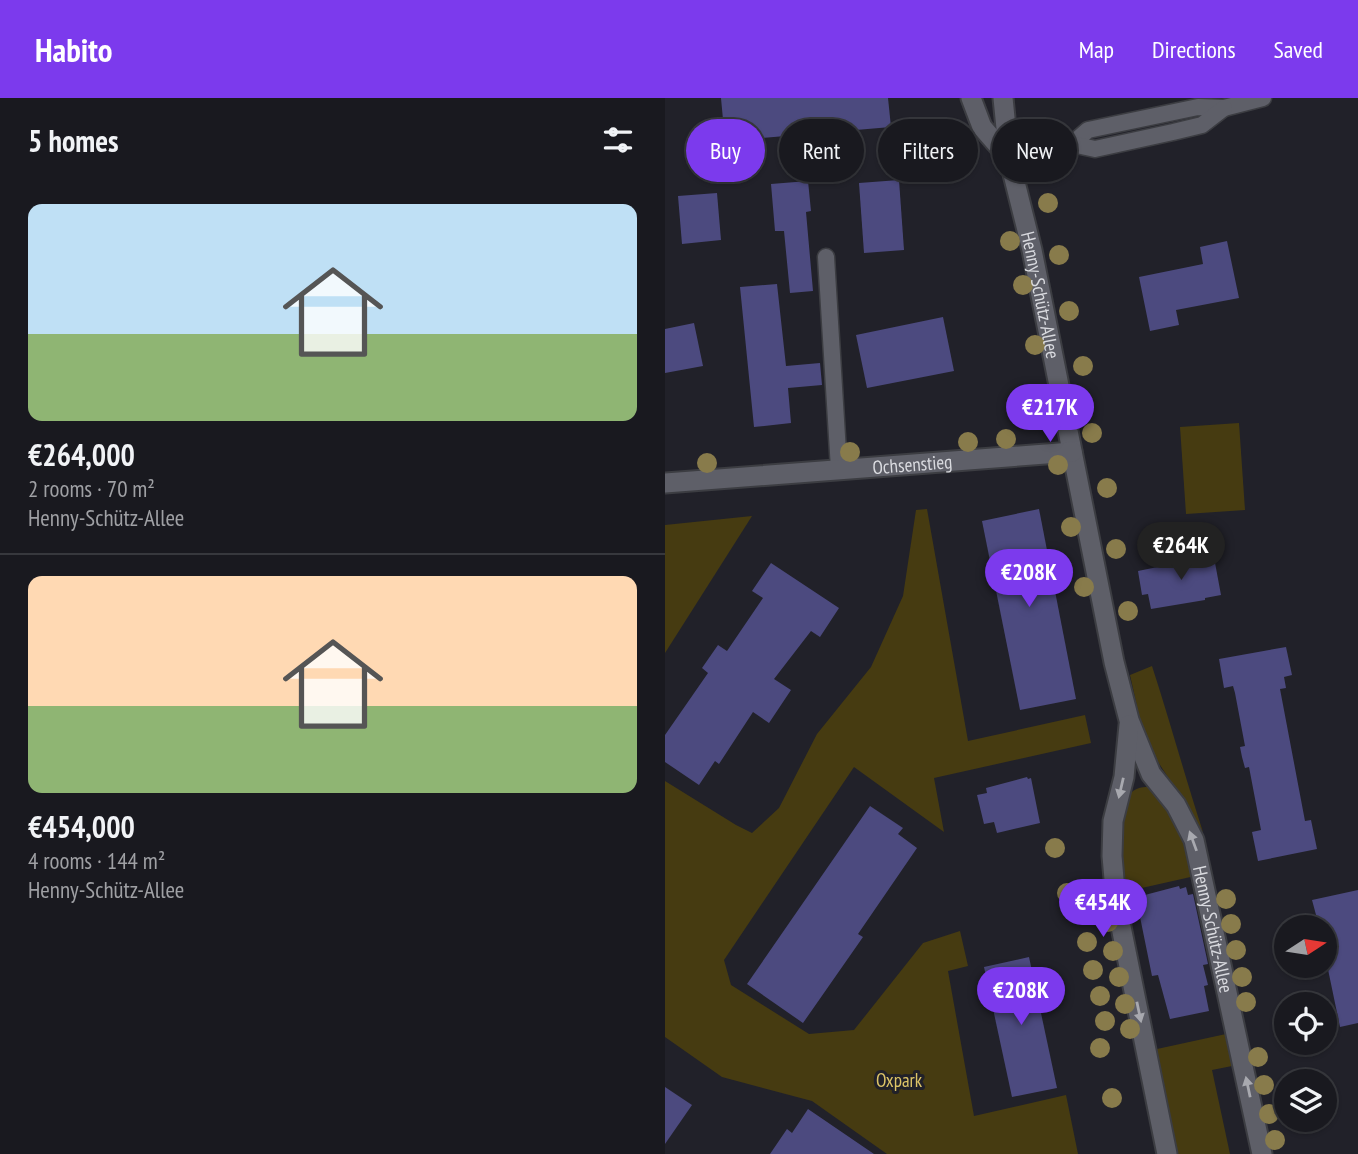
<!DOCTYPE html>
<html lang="en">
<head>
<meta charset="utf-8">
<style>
  body { margin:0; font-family:"PT Sans Narrow",sans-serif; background:#222228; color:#f1f3f6; height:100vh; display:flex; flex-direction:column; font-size:26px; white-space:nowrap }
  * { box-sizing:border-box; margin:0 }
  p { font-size:23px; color:#9fa0a4 }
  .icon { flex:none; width:38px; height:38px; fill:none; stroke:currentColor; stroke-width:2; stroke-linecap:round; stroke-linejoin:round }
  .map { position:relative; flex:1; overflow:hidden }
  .side { display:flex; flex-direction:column; background:#19191f; width:665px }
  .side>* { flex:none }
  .guide { position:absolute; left:21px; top:21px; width:567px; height:63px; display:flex; gap:14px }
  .needle { width:46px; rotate:78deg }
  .controls { position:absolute; left:609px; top:817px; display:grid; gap:14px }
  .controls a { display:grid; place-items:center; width:63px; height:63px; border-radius:50%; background:#19191f; box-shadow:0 2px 5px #0004,0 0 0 2px #37383d; font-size:35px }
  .price { position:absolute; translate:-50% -60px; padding:0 16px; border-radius:24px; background:#7c3aed; color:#fff; font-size:23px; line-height:46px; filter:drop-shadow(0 2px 4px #0008) }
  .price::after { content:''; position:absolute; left:50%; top:42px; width:21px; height:16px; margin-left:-10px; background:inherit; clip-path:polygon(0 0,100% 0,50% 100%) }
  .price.current { background:#222; color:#fff }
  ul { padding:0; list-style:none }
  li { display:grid; align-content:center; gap:14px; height:371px; padding:0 28px }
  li+li { border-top:2px solid #37383d }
  li span { display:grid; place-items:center; height:217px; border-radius:14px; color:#555 }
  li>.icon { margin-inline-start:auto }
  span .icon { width:126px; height:126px; fill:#fffc; stroke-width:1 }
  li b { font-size:30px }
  h2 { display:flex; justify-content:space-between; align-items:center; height:84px; padding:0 28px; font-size:30px }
  .tag { padding:0 24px; border-radius:32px; background:#19191f; box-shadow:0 2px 5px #0004,0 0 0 2px #37383d; font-size:24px; line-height:63px }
  .tag.current { background:#7c3aed; color:#fff }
  header { display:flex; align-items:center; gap:42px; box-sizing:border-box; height:98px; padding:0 35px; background:#7c3aed; color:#fff }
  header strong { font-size:33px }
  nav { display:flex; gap:38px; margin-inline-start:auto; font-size:24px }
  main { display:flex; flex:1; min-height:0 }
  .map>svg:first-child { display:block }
  .green { fill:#463b11 }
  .building { fill:#4c4a7f }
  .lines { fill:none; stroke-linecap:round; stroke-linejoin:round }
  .service-casing { stroke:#3c3d42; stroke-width:19 }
  .minor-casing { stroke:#3c3d42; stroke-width:23 }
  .service { stroke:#5e5f68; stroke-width:16 }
  .minor { stroke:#5e5f68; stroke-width:19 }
  .tree { fill:#887b4b }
  .oneway { fill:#a8a9af }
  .labels { text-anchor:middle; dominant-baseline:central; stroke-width:6; stroke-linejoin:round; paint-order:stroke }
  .street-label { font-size:19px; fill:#d9dadf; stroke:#212129 }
  .park-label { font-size:19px; fill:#ddc467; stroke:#212129 }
</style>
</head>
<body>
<header>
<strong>Habito</strong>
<nav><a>Map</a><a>Directions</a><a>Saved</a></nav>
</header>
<main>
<section class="side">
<h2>5 homes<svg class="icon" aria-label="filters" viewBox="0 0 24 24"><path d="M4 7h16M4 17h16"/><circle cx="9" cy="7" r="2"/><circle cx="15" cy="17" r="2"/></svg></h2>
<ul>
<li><span style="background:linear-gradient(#bfe0f5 60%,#8fb573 0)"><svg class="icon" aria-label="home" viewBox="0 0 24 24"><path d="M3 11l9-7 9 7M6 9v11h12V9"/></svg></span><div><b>€264,000</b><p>2 rooms · 70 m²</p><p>Henny-Schütz-Allee</p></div></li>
<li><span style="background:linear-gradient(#ffd9b3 60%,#8fb573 0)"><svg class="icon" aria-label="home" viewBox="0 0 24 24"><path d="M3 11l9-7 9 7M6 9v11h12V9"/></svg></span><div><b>€454,000</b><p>4 rooms · 144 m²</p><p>Henny-Schütz-Allee</p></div></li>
</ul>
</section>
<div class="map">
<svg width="693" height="1056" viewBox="0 0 693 1056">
  <rect width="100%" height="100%" fill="#212129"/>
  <g class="green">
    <path d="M574,325L580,412L521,416L515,329Z"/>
    <path d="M262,411L303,643L420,617L426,645L269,680L279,734L189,669L59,862L66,887L144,936L189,932L258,845L295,833L303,868L283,873L309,1018L401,997L413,1056H222L147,1003L57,979L0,939V683L71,727L87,735L114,710L152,636L206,569L238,498L251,412Z"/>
    <path d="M87,418L0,555V427Z"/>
    <path d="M487,568C505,623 520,679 538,734L488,656L476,626L465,577Z"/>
    <path d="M485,689C510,717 520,742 530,778L459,794C457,771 450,709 468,693C474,689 478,689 485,689Z"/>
    <path d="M561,936L567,968L547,972L565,1056H513L492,951Z"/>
  </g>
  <g class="building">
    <path d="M56,0H223L226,29L60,43Z"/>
    <path d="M234,82L239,152L199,155L194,85Z"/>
    <path d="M143,83L146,113L141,114L148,193L125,195L119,133H110L106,86Z"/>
    <path d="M52,95L56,142L17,146L13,98Z"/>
    <path d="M562,143L574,200L511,212L514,227L485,233L474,179L538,166L535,149Z"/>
    <path d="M112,186L121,268L155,265L157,287L123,290L126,325L89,329L75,189Z"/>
    <path d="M278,219L289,273L202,290L191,237Z"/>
    <path d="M29,225L38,268L0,275V231Z"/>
    <path d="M374,411L411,601L355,612L317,423Z"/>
    <path d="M548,454L556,497L540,500V502L486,511L483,496L477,497L473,473L512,465L511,462Z"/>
    <path d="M106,465L174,510L155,539L146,533L109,581L126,592L104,625L88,614L54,666L50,663L34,687L0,664V637L43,575L37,570L53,547L62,553L98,500L87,493Z"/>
    <path d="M621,549L627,577L619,579L621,590L615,591L640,723L646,722L652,751L593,763L587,734L596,732L584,669L580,670L577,659L575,649L580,648L570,595L568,588L559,590L554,561Z"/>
    <path d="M362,679L363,681L366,680L375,725L332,735L329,724L319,726L312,697L322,695L321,690Z"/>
    <path d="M205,708L238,730L233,736L252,750L193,836L198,839L138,925L82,886Z"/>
    <path d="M514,788L515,791L521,789L523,797L528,796L543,866L538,867L543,887L539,888L544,913L505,921L493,877L487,878L473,809L478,808L476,798Z"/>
    <path d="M693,792V925L675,929L660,857V827L654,828L647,802Z"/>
    <path d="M364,859L392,990L347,999L319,869Z"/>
    <path d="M0,989L27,1007L0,1046Z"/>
    <path d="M143,1011L209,1056H105L122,1031L127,1035Z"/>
  </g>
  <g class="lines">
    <defs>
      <g id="service">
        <path d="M407,46L423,32L533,9L559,10L598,0"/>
        <path d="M344,60L407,46L430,51L508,34L537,27L559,10"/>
        <path d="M161,159L174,371"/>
      </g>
      <g id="minor">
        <path d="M306,0L317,29L344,60"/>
        <path id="s1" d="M338,0L344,60L367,152L449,564L464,622L486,676L511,707L529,742L597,1056"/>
        <path id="s2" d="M0,385L407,354"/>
        <path d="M464,627L459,679L448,723L447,758L451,804L502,1056"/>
      </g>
    </defs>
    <use href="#service" class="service-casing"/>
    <use href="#minor" class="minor-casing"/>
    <use href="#service" class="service"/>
    <use href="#minor" class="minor"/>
  </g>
  <g class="tree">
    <circle cx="383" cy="105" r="10"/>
    <circle cx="345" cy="143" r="10"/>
    <circle cx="394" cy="157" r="10"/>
    <circle cx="358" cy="187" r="10"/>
    <circle cx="404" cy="213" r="10"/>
    <circle cx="370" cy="247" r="10"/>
    <circle cx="418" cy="268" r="10"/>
    <circle cx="380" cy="313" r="10"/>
    <circle cx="427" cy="335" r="10"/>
    <circle cx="341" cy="341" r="10"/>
    <circle cx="303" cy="344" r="10"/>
    <circle cx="185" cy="354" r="10"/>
    <circle cx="42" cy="365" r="10"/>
    <circle cx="393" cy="367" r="10"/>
    <circle cx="442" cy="390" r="10"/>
    <circle cx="406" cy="429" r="10"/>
    <circle cx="451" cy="451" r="10"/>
    <circle cx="419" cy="489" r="10"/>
    <circle cx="463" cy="513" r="10"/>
    <circle cx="390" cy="750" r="10"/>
    <circle cx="402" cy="795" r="10"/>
    <circle cx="561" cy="801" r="10"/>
    <circle cx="443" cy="824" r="10"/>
    <circle cx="566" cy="826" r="10"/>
    <circle cx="422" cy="844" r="10"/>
    <circle cx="571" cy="852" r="10"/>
    <circle cx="448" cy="853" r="10"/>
    <circle cx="428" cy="872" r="10"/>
    <circle cx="454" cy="879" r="10"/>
    <circle cx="577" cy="879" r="10"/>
    <circle cx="435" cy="898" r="10"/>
    <circle cx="581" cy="904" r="10"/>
    <circle cx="460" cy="906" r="10"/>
    <circle cx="440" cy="923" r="10"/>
    <circle cx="465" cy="931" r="10"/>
    <circle cx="435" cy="950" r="10"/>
    <circle cx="593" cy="959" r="10"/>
    <circle cx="599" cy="987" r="10"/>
    <circle cx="447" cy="1000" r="10"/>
    <circle cx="604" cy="1016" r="10"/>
    <circle cx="610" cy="1042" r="10"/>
  </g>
  <defs><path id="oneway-solid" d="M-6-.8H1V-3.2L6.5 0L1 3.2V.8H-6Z" transform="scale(1.75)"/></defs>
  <g class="oneway">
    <use href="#oneway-solid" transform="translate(456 690) rotate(103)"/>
    <use href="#oneway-solid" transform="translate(528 743) rotate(-110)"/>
    <use href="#oneway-solid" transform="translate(474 914) rotate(78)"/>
    <use href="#oneway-solid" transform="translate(583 989) rotate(-102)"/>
  </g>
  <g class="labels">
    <g class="street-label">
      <text stroke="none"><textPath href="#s1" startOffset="201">Henny-Schütz-Allee</textPath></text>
      <text stroke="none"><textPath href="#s2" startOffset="248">Ochsenstieg</textPath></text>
      <text stroke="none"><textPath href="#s1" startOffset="864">Henny-Schütz-Allee</textPath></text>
    </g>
    <g class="park-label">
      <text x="234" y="982">Oxpark</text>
    </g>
  </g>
</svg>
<div class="controls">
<a><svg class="needle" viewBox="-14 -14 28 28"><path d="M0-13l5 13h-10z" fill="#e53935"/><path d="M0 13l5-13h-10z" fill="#9fa0a4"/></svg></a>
<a><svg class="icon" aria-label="locate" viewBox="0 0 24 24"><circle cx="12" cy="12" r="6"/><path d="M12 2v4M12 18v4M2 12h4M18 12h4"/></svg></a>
<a><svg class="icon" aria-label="layers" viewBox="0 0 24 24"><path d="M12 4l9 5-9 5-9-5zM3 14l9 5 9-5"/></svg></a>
</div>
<b class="price" style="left:385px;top:346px">€217K</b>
<b class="price current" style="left:516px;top:484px">€264K</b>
<b class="price" style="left:364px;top:511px">€208K</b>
<b class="price" style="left:438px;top:841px">€454K</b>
<b class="price" style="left:356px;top:929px">€208K</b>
<div class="guide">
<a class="tag current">Buy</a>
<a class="tag">Rent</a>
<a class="tag">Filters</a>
<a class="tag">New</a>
</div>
</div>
</main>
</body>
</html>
